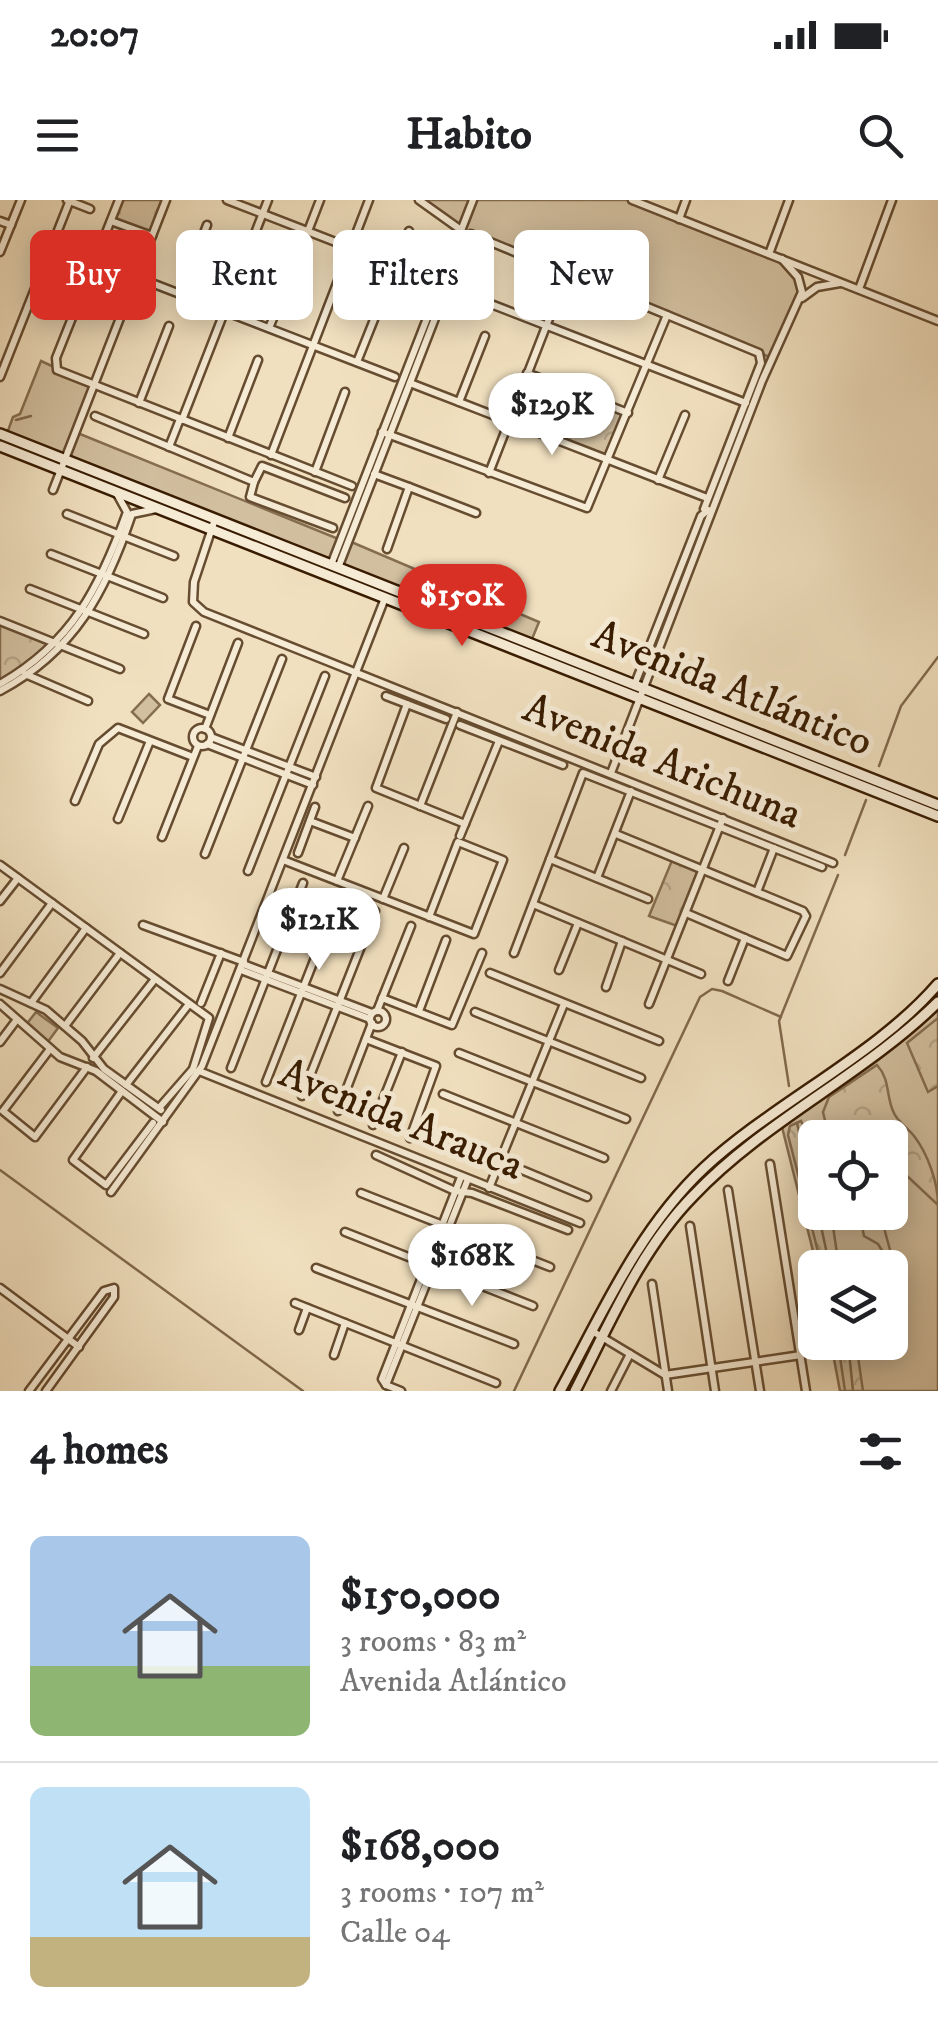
<!DOCTYPE html>
<html lang="en">
<head>
<meta charset="utf-8">
<style>
  body { margin:0; font-family:"IM FELL DW Pica",serif; background:#f2f2f2; color:#202124; height:100vh; display:flex; flex-direction:column; font-size:38px; white-space:nowrap }
  * { box-sizing:border-box; margin:0 }
  p { font-size:32px; color:#757577 }
  .icon { flex:none; width:55px; height:55px; fill:none; stroke:currentColor; stroke-width:2; stroke-linecap:round; stroke-linejoin:round }
  .map { position:relative; height:1191px; overflow:hidden }
  .details { display:flex; flex-direction:column; background:#fff; flex:1 }
  .details>* { flex:none }
  .top-card { position:absolute; left:30px; top:30px; width:880px; height:90px; display:flex; gap:20px }
  .controls { position:absolute; left:798px; top:920px; display:grid; gap:20px }
  .controls a { display:grid; place-items:center; width:110px; height:110px; border-radius:15px; background:#fff; box-shadow:0 5px 25px #0003; font-size:50px }
  .price { position:absolute; translate:-50% -85px; padding:0 22px; border-radius:35px; background:#fff; color:#222; font-size:32px; line-height:65px; filter:drop-shadow(0 2px 5px #0008) }
  .price::after { content:''; position:absolute; left:50%; top:60px; width:30px; height:22px; margin-left:-15px; background:inherit; clip-path:polygon(0 0,100% 0,50% 100%) }
  .price.selected { background:#d93025; color:#fff }
  ul { padding:0; list-style:none }
  li { display:flex; align-items:center; gap:30px; height:250px; padding:0 30px }
  li+li { border-top:2px solid #e0e0e0 }
  li span { display:grid; place-items:center; flex:none; width:280px; height:200px; border-radius:15px; color:#555 }
  li>.icon { margin-inline-start:auto }
  span .icon { width:120px; height:120px; fill:#fffc; stroke-width:1 }
  li b { font-size:42px }
  h2 { display:flex; justify-content:space-between; align-items:center; height:120px; padding:0 30px; font-size:42px }
  .pill { padding:0 35px; border-radius:15px; background:#fff; box-shadow:0 5px 25px #0003; font-size:35px; line-height:90px }
  .pill.selected { background:#d93025; color:#fff }
  .status { display:flex; justify-content:space-between; align-items:center; height:70px; padding:0 50px; background:#fff; direction:ltr }
  .status svg { height:28px; fill:currentColor }
  header { display:flex; justify-content:space-between; align-items:center; height:130px; padding:0 30px; background:#fff; font-size:45px; font-weight:700 }
  .map>svg:first-child { display:block }
  .green { fill:#d2bf9f; stroke:#856d50; stroke-width:2.5; fill-rule:evenodd }
  .forest { fill:url(#forest-crowns); stroke:#856d50; stroke-width:2.5 }
  .lines { fill:none; stroke-linecap:round; stroke-linejoin:round }
  .stream { stroke:#81694c; stroke-width:2.5 }
  .street-casing { stroke:#664c30; stroke-width:11 }
  .secondary-casing { stroke:#381b00; stroke-width:14 }
  .street { stroke:#f6ebd5; stroke-width:6 }
  .secondary { stroke:#f6ebd5; stroke-width:9 }
  .labels { text-anchor:middle; dominant-baseline:central; stroke-width:10; stroke-linejoin:round; paint-order:stroke }
  .street-label { font-size:42px; fill:#381b00; stroke:#f6ebd5 }
</style>
</head>
<body>
<div class="status"><b>20:07</b><svg viewBox="0 0 49 12"><path d="M0 12V9h3v3zM5 12V6h3v6zM10 12V3h3v9zM15 12V0h3v12zM26 1h20v11H26zM47 4h2v5h-2z"/></svg></div>
<header><svg class="icon" aria-label="menu" viewBox="0 0 24 24"><path d="M4 6h16M4 12h16M4 18h16"/></svg>Habito<svg class="icon" aria-label="search" viewBox="0 0 24 24"><circle cx="10" cy="10" r="6"/><path d="M15 15l6 6"/></svg></header>
<div class="map">
<svg width="938" height="1191" viewBox="0 0 938 1191">
  <defs>
    <pattern id="forest-crowns" width="20" height="18" patternUnits="userSpaceOnUse" patternTransform="scale(2.5)"><rect width="20" height="18" fill="#d2bf9f"/><path d="M2 6a3 3 0 1 1 6 0M12 15a3 3 0 1 1 6 0" fill="none" stroke="#b5a487"/></pattern>
  </defs>
  <rect width="100%" height="100%" fill="#f1e0bf"/>
  <filter id="stains"><feTurbulence type="fractalNoise" baseFrequency=".002" numOctaves="4"/><feColorMatrix values="0 0 0 0 .2 0 0 0 0 .09 0 0 0 0 .02 0 0 0 .5 -.17"/></filter>
  <radialGradient id="worn" r=".72"><stop offset=".6" stop-color="#630" stop-opacity="0"/><stop offset="1" stop-color="#630" stop-opacity=".3"/></radialGradient>
  <g class="green">
    <path d="M422,0H632L782,59L802,87L772,158L461,29Z"/>
    <path d="M41,161L93,185L75,232L341,340L382,232L389,236L349,341L539,422L530,444L6,236L13,217L20,214Z"/>
    <path d="M149,494L160,505L143,523L132,512Z"/>
    <path d="M938,802V1191H840L831,1143L890,1142V1068L817,1067L781,923ZM815,938H890V1012H815Z"/>
    <path d="M36,812L58,828L47,843L25,826Z"/>
  </g>
  <g class="forest">
    <path d="M119,0H166L152,36L111,21Z"/>
    <path d="M526,173L628,213L609,261L507,221Z"/>
    <path d="M0,421L56,444L0,484Z"/>
    <path d="M673,658L703,670L680,727L649,716Z"/>
    <path d="M938,818V886L928,892L907,843Z"/>
    <path d="M877,865C890,879 886,895 893,911C897,922 907,927 914,936C928,954 938,983 938,1005L890,960V938L829,937L823,912L829,897Z"/>
    <path d="M801,921L815,949V1012L831,1013L839,1067H822L788,935L790,926Z"/>
    <path d="M859,1012L880,1013L893,1061L889,1062L878,1044L864,1036Z"/>
    <path d="M838,1143H856L863,1191H845Z"/>
  </g>
  <g class="lines">
    <g class="stream">
      <path d="M16,220L31,216"/>
      <path d="M879,566L901,506L938,457"/>
      <path d="M845,655L866,600"/>
      <path d="M789,886L779,821L838,675"/>
      <path d="M797,923L815,1003"/>
      <path d="M0,970L303,1191"/>
      <path d="M818,1012L830,1068"/>
      <path d="M848,1142L853,1191"/>
      <path d="M514,1191L700,797L712,789L722,791L781,817"/>
    </g>
    <defs>
      <g id="street">
        <path d="M67,0L90,9"/>
        <path d="M119,0L56,158L57,170L352,286"/>
        <path d="M227,0L413,72"/>
        <path d="M419,0L461,30"/>
        <path d="M632,0L938,121"/>
        <path d="M679,19L686,0"/>
        <path d="M0,21L11,25"/>
        <path d="M111,21L152,36"/>
        <path d="M308,31L320,0"/>
        <path d="M0,52L21,0"/>
        <path d="M769,54L789,0"/>
        <path d="M395,65L409,31"/>
        <path d="M418,74L439,83"/>
        <path d="M136,77L395,177"/>
        <path d="M447,87L746,203"/>
        <path d="M859,89L892,0"/>
        <path d="M181,94L207,25"/>
        <path d="M802,98L817,87L840,83"/>
        <path d="M269,128L297,61"/>
        <path d="M357,162L383,97"/>
        <path d="M527,173L628,213"/>
        <path d="M0,177L70,0"/>
        <path d="M410,183L707,298"/>
        <path d="M459,202L485,136"/>
        <path d="M139,203L169,126"/>
        <path d="M95,216L254,282L250,297L333,328"/>
        <path d="M182,220L268,0"/>
        <path d="M382,232L587,308L667,115"/>
        <path d="M228,238L258,160"/>
        <path d="M169,247L180,219"/>
        <path d="M271,255L369,0"/>
        <path d="M315,272L345,192"/>
        <path d="M489,273L566,75"/>
        <path d="M374,274L409,287L387,349"/>
        <path d="M658,280L685,215"/>
        <path d="M254,282L262,266L345,298"/>
        <path d="M409,287L476,313"/>
        <path d="M53,290L166,0"/>
        <path d="M67,314L174,356"/>
        <path d="M215,319L194,382L193,402L204,412L833,663"/>
        <path d="M51,354L163,398"/>
        <path d="M331,365L473,0"/>
        <path d="M338,368L465,41L471,34L759,153L761,163L704,309"/>
        <path d="M30,389L144,434"/>
        <path d="M0,421L120,469"/>
        <path d="M196,426L168,499L210,515"/>
        <path d="M25,474L88,501"/>
        <path d="M0,484C72,443 100,387 127,312L116,292"/>
        <path d="M634,486L701,316L708,310"/>
        <path d="M0,491C75,451 106,391 132,314L156,309"/>
        <path d="M386,496L446,519"/>
        <path d="M407,504L376,588L465,624"/>
        <path d="M460,525L563,565"/>
        <circle cx="202" cy="537" r="9"/>
        <path d="M205,529L238,443"/>
        <path d="M211,537L316,577"/>
        <path d="M207,544L313,585"/>
        <path d="M611,573L762,181L802,92L798,77L782,59"/>
        <path d="M75,601L99,544L118,528L193,557"/>
        <path d="M420,606L457,512"/>
        <path d="M118,619L150,541"/>
        <path d="M310,621L355,638"/>
        <path d="M616,634L803,711L806,716L787,756L686,713"/>
        <path d="M460,636L499,541"/>
        <path d="M162,637L198,546"/>
        <path d="M298,653L315,607"/>
        <path d="M205,654L282,459"/>
        <path d="M550,659L648,699"/>
        <path d="M283,660L474,734L503,660L458,642L429,717"/>
        <path d="M0,665L209,818L193,869L159,908"/>
        <path d="M248,671L325,476"/>
        <path d="M597,678L631,591"/>
        <path d="M337,681L368,606"/>
        <path d="M757,692L774,648"/>
        <path d="M383,699L404,648"/>
        <path d="M0,701L18,678"/>
        <path d="M533,704L701,774"/>
        <path d="M143,725L244,762"/>
        <path d="M514,753L583,573L822,667"/>
        <path d="M243,764L372,813"/>
        <path d="M241,770L370,819"/>
        <path d="M559,770L578,723"/>
        <path d="M0,773L52,703"/>
        <path d="M490,773L659,841"/>
        <path d="M728,781L745,738"/>
        <path d="M606,787L622,741"/>
        <path d="M0,789L46,810L82,841L104,869L161,910"/>
        <path d="M382,798L452,825L482,753"/>
        <path d="M31,803L86,728"/>
        <path d="M201,803L221,753"/>
        <path d="M0,804L60,857L96,871L163,922"/>
        <path d="M649,804L723,618"/>
        <path d="M377,811L411,726"/>
        <path d="M419,811L446,740"/>
        <circle cx="378" cy="819" r="8"/>
        <path d="M475,812L641,878"/>
        <path d="M65,826L120,753"/>
        <path d="M366,839L436,866L410,938"/>
        <path d="M0,842L15,822"/>
        <path d="M50,849L3,911L35,937L87,867"/>
        <path d="M459,853L626,919"/>
        <path d="M93,858L155,779"/>
        <path d="M231,868L303,683"/>
        <path d="M199,871L580,1023"/>
        <path d="M266,882L339,697"/>
        <path d="M126,885L189,804"/>
        <path d="M122,891L73,960L106,985L153,923"/>
        <path d="M443,894L604,958"/>
        <path d="M302,896L375,711"/>
        <path d="M338,911L372,823"/>
        <path d="M373,925L402,852"/>
        <path d="M428,931L587,997"/>
        <path d="M376,955L455,991L472,993L568,1030"/>
        <path d="M770,964L806,1191"/>
        <path d="M489,988L564,804"/>
        <path d="M728,990L760,1191"/>
        <path d="M111,992L202,866L385,398"/>
        <path d="M361,993L550,1067"/>
        <path d="M690,1026L715,1191"/>
        <path d="M345,1032L533,1106"/>
        <path d="M316,1068L514,1144"/>
        <path d="M652,1084L668,1191"/>
        <path d="M0,1088L79,1147"/>
        <path d="M295,1103L496,1183"/>
        <path d="M299,1130L307,1108"/>
        <path d="M592,1131L665,1175L801,1155"/>
        <path d="M334,1155L345,1123"/>
        <path d="M386,1185L382,1179L461,977"/>
        <path d="M386,1185L468,979"/>
        <path d="M386,1185L401,1191"/>
        <path d="M29,1191L104,1091L114,1088V1097L46,1191"/>
        <path d="M611,1191L630,1154"/>
      </g>
      <g id="secondary">
        <path d="M0,234L938,605"/>
        <path d="M0,246L938,616"/>
        <path d="M560,1191C602,1114 639,1029 704,968C774,903 877,855 938,784"/>
        <path d="M575,1191C609,1125 640,1050 693,996C765,920 864,875 938,802"/>
      </g>
    </defs>
    <use href="#street" class="street-casing"/>
    <use href="#secondary" class="secondary-casing"/>
    <use href="#street" class="street"/>
    <use href="#secondary" class="secondary"/>
  </g>
  <g class="labels">
    <g class="street-label">
      <text transform="translate(732 489) rotate(22)">Avenida Atlántico</text>
      <text transform="translate(662 562) rotate(22)">Avenida Arichuna</text>
      <text transform="translate(401 920) rotate(22)">Avenida Arauca</text>
    </g>
  </g>
  <rect width="100%" height="100%" filter="url(#stains)"/>
  <rect width="100%" height="100%" fill="url(#worn)"/>
</svg>
<div class="controls">
<a><svg class="icon" aria-label="locate" viewBox="0 0 24 24"><circle cx="12" cy="12" r="6"/><path d="M12 2v4M12 18v4M2 12h4M18 12h4"/></svg></a>
<a><svg class="icon" aria-label="layers" viewBox="0 0 24 24"><path d="M12 4l9 5-9 5-9-5zM3 14l9 5 9-5"/></svg></a>
</div>
<b class="price" style="left:552px;top:258px">$129K</b>
<b class="price selected" style="left:462px;top:449px">$150K</b>
<b class="price" style="left:319px;top:773px">$121K</b>
<b class="price" style="left:472px;top:1109px">$168K</b>
<div class="top-card">
<a class="pill selected">Buy</a>
<a class="pill">Rent</a>
<a class="pill">Filters</a>
<a class="pill">New</a>
</div>
</div>
<section class="details">
<h2>4 homes<svg class="icon" aria-label="filters" viewBox="0 0 24 24"><path d="M4 7h16M4 17h16"/><circle cx="9" cy="7" r="2"/><circle cx="15" cy="17" r="2"/></svg></h2>
<ul>
<li><span style="background:linear-gradient(#a9c7e8 65%,#8fb573 0)"><svg class="icon" aria-label="home" viewBox="0 0 24 24"><path d="M3 11l9-7 9 7M6 9v11h12V9"/></svg></span><div><b>$150,000</b><p>3 rooms · 83 m²</p><p>Avenida Atlántico</p></div></li>
<li><span style="background:linear-gradient(#bfe0f5 75%,#c2b280 0)"><svg class="icon" aria-label="home" viewBox="0 0 24 24"><path d="M3 11l9-7 9 7M6 9v11h12V9"/></svg></span><div><b>$168,000</b><p>3 rooms · 107 m²</p><p>Calle 04</p></div></li>
</ul>
</section>
</body>
</html>
